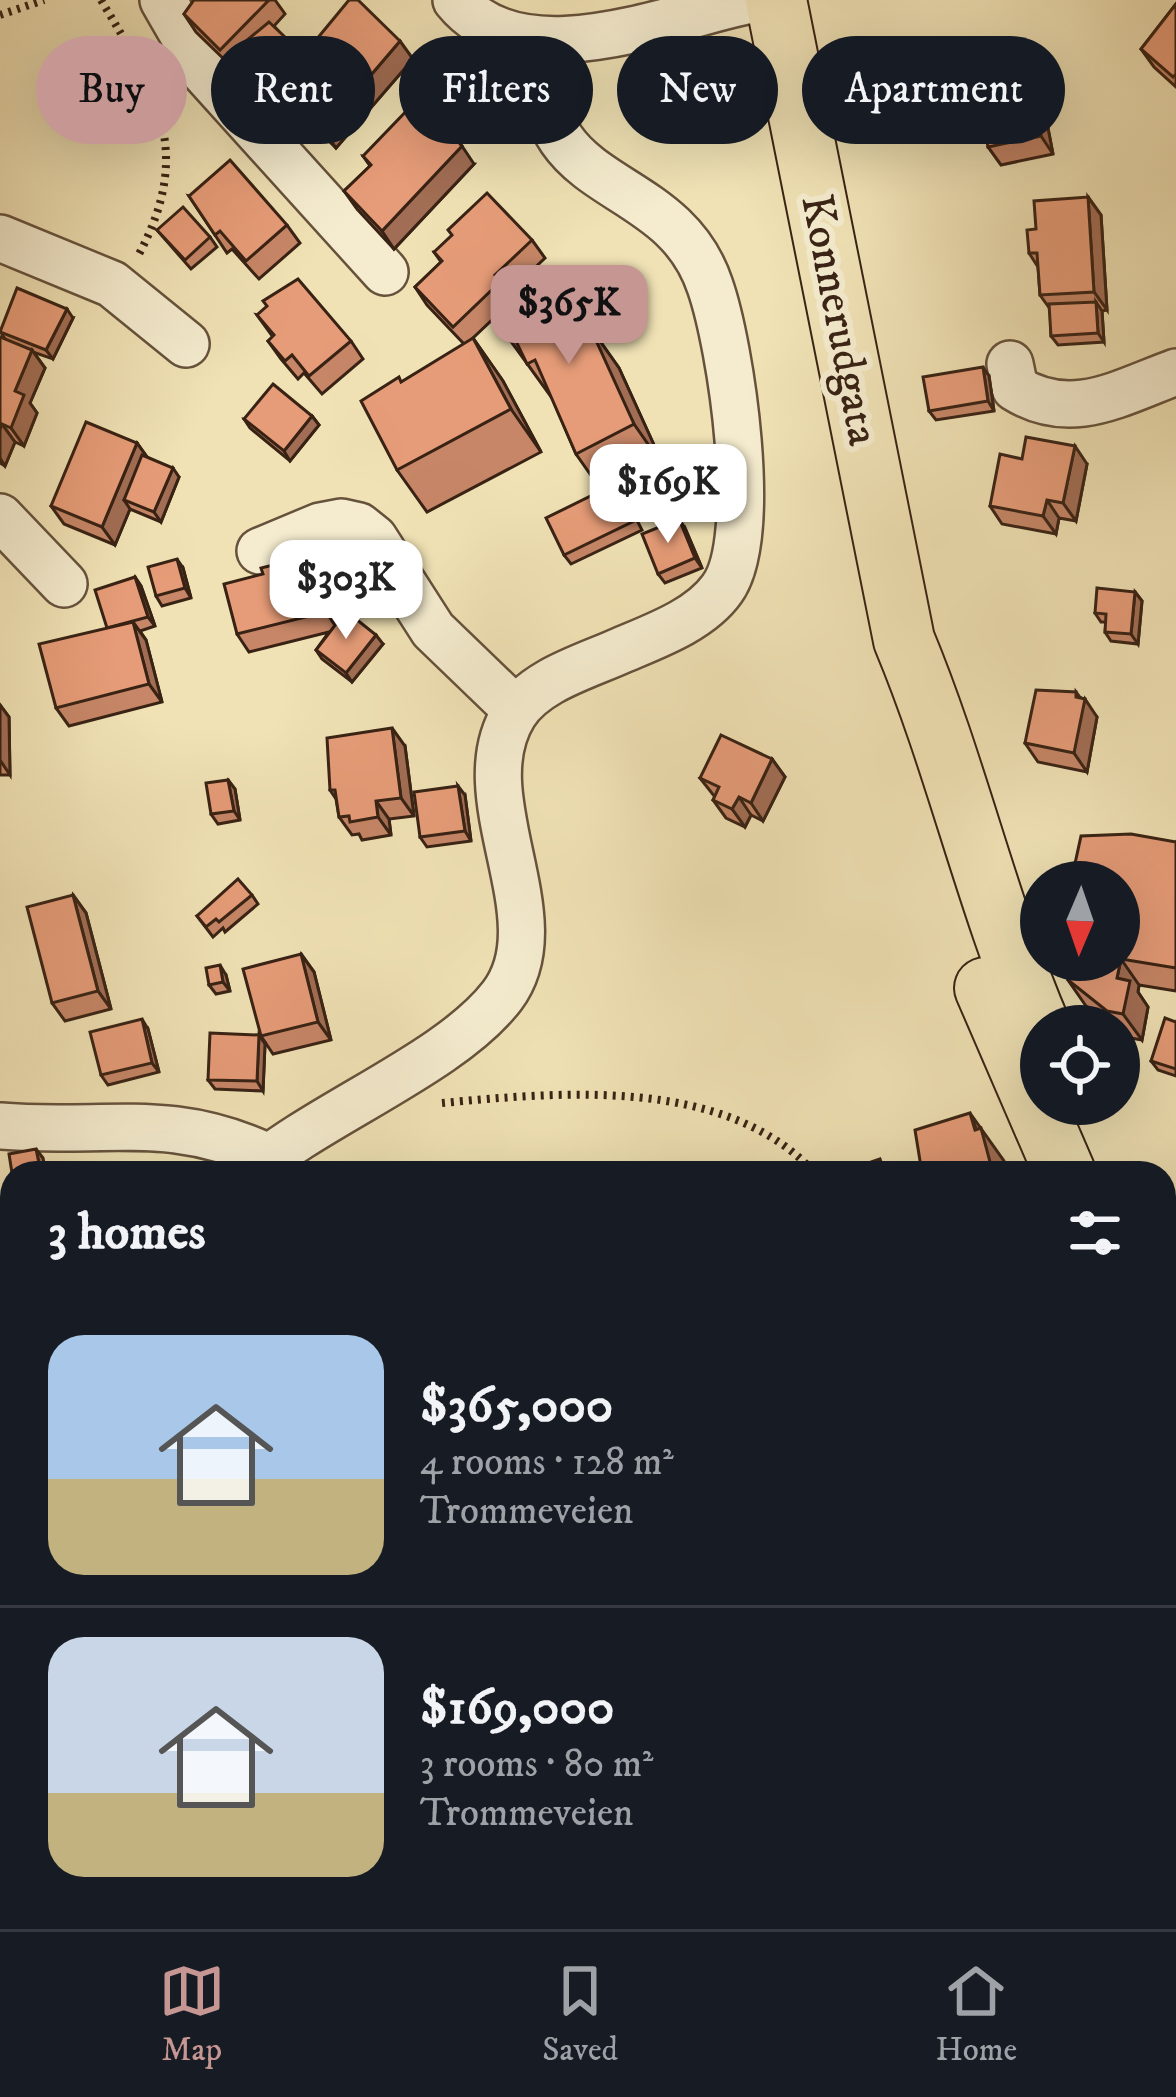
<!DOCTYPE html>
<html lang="en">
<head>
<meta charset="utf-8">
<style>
  body { margin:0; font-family:"IM FELL DW Pica",serif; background:#242831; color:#f1f3f6; height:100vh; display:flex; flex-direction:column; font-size:45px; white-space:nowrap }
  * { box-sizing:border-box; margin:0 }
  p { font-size:39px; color:#9ea1a6 }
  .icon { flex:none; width:66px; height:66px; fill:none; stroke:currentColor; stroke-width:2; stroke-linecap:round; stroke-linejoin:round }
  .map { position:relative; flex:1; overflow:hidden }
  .details { position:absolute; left:0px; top:1161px; width:1176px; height:768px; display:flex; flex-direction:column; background:#171b24; border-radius:36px 36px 0 0; box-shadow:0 12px 48px #0002 }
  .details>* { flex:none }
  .guide { position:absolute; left:36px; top:36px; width:1104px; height:108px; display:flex; gap:24px }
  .needle { width:78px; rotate:182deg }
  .tools { position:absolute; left:1020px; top:861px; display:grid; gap:24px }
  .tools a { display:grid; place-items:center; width:120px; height:120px; border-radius:50%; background:#171b24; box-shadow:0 12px 48px #0002; font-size:60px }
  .price { position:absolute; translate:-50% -102px; padding:0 27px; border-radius:24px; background:#fff; color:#222; font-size:39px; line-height:78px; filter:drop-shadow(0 3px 6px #0008) }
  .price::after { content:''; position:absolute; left:50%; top:72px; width:36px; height:27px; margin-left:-18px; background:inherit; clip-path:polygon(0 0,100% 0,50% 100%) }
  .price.active { background:#c59692; color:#111 }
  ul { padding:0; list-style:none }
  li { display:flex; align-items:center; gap:36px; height:300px; padding:0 48px }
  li+li { border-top:3px solid #363941 }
  li span { display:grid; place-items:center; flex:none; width:336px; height:240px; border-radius:36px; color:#555 }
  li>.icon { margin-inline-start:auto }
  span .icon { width:144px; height:144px; fill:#fffc; stroke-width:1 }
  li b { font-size:51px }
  h2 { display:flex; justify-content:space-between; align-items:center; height:144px; padding:0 48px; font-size:51px }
  .chip { padding:0 42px; border-radius:54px; background:#171b24; box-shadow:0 12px 48px #0002; font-size:42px; line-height:108px }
  .chip.active { background:#c59692; color:#111 }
  .dock { display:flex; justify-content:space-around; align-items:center; height:168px; border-top:3px solid #363941; background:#171b24; font-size:33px; color:#9ea1a6 }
  .dock a { display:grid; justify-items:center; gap:6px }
  .dock .active { color:#c59692 }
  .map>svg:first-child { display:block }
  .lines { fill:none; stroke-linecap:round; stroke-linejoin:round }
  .minor-casing { stroke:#66523c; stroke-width:50 }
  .major-casing { stroke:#382214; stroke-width:64 }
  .path { stroke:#382214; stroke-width:8; stroke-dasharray:3 6; stroke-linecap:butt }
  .minor { stroke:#f5eccf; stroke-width:45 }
  .major { stroke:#f0e2b5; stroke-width:60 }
  .wall { fill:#c68667; stroke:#382214; stroke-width:3 }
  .shaded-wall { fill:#a16d54; stroke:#382214; stroke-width:3 }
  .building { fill:#e69c78; stroke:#382214; stroke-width:3 }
  .labels { text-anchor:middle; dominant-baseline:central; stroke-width:12; stroke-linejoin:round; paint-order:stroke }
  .street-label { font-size:45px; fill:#382214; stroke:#f5eccf }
</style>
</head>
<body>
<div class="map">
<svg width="1176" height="1929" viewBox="0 0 1176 1929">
  <rect width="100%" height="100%" fill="#f0e2b5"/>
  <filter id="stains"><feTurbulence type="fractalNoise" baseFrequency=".00167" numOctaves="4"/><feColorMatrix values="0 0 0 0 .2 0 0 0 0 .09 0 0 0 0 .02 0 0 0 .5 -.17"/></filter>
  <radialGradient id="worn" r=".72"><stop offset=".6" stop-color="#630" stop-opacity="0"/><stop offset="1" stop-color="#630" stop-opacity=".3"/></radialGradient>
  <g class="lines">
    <defs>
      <g id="minor">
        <path d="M163,0L205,73L385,272"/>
        <path d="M456,0C521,80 668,17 751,0"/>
        <path d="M0,238L112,284L186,344"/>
        <path d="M1010,364L1015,388C1071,423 1119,393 1176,372"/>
        <path d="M0,517L64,584"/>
        <path d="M260,551L320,526L341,522L359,526L374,538L433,630L516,710"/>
        <path d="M0,1126C102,1135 169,1110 268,1157"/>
        <path d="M250,1173C318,1114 451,1063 502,996C561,919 462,797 514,714C535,680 587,666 622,650C655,636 700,620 722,589C760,538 731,346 710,286C670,166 523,201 545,42"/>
        <path d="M0,1424L12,1421"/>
        <path d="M1073,1917L1074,1929"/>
      </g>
      <g id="major">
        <path d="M776,0L904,640C957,767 986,902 1041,1030"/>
        <path d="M985,988L1065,1173"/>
        <path d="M1164,1275L1176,1298"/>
        <path d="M1164,1362L1176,1384"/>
      </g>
    </defs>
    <use href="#minor" class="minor-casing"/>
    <use href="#major" class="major-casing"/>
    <g class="path">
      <path d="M101,0C155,91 195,149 139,254"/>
      <path d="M0,15L44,0"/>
      <path d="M442,1103C561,1092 726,1076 815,1173"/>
      <path d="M0,1371L12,1368"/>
      <path d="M1164,1443L1176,1451"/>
      <path d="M1164,1629L1176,1636"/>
    </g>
    <use href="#minor" class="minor"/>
    <use href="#major" class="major"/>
  </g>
  <g class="wall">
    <path d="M194,0H275L285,14L274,26L293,47L262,79L242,59L233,68L196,32L184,14Z"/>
    <path d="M1176,4V87L1154,67L1141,49Z"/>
    <path d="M302,57L413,59L336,148L297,109L284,91L308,67Z"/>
    <path d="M1039,82L1053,154L1001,165L988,147Z"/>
    <path d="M363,156L474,164L394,249L357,209L344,191L370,166Z"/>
    <path d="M189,196L287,225L300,243L259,279L232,249L227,253Z"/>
    <path d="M1088,197L1101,215L1107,310L1102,311L1104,342L1058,345L1051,336L1050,309L1040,295L1038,267L1029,253L1036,229Z"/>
    <path d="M157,230L210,237L217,247L191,269Z"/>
    <path d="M532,240L545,258L509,292L514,299L473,338L503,381L541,452L427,512L397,470L464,344L427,305L415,287L441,262L434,252Z"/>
    <path d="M559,283L619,368L664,467L621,489L642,530L571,564L564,555L602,491L576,454L552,398L510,340Z"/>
    <path d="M257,315L351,341L363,359L322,394L304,373L298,379L281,359L268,341L273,337Z"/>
    <path d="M73,318L53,359L33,352L45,368L30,403L37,413L24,446L15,442L5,466L0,463V337L5,339L0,331Z"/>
    <path d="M989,376L994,411L936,420L929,411Z"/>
    <path d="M312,416L319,425L290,461L250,428L244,419Z"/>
    <path d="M137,443L147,457L179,477L161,522L130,509L115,545L64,524L51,506Z"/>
    <path d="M1022,459L1087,464L1076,521L1059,518L1056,534L1002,524L990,506Z"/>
    <path d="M685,528L702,568L665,583L658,574Z"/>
    <path d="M313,561L325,579L337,623L383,644L352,682L322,659L316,650L329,632L249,652L237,634L273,565L277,570Z"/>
    <path d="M183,568L191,598L162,606L156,596Z"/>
    <path d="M135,577L141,586L155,626L140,631L146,640L162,702L69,726L56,708L107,628Z"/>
    <path d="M1135,592L1142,601L1138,644L1111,641L1105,632L1106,622H1101L1095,613Z"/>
    <path d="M1081,698L1097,717L1087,772L1038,762L1025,743Z"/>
    <path d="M0,705L9,717L10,775H0Z"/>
    <path d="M405,746L414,816L389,819L391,835L362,840L359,834L352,835L339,817L336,799L330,790Z"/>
    <path d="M772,759L785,777L763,821L751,815L745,827L726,818L713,800L715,797L700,778Z"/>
    <path d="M228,780L235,789L240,820L218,824L211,814Z"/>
    <path d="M465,795L471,841L427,847L420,837Z"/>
    <path d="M1176,842V991L1139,985L1138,992L1148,1007L1142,1040L1125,1037L1119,1032V1026H1111L1086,1006L1068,980Z"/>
    <path d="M73,895L86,913L111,1009L65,1021L52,1003Z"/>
    <path d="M252,895L258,904L225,932L223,928L213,937L197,916Z"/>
    <path d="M301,954L314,972L331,1040L273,1054L261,1036Z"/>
    <path d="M226,975L230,991L216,994L209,985Z"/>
    <path d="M1176,1022V1076L1158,1070L1151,1061Z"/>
    <path d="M148,1029L159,1072L108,1085L101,1075Z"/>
    <path d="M265,1044L263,1091L215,1089L208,1080Z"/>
    <path d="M0,1236L8,1284L0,1285Z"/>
    <path d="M1176,1757V1837L1164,1836V1764H1168Z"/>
    <path d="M1174,1873L1176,1929H1101L1164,1917Z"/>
    <path d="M845,1917H954L959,1929H851Z"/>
  </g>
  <g class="shaded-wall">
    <path d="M400,41L413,59L336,148L324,130Z"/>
    <path d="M1026,64L1039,82L1053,154L1041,136Z"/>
    <path d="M462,146L474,164L394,249L382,231Z"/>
    <path d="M1088,197L1101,215L1107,310L1094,292Z"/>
    <path d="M559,283L619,368L664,467L634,424Z"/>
    <path d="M1096,302L1102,311L1104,342L1098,333Z"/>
    <path d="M67,309L73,318L53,359L46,350Z"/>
    <path d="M473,338L503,381L541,452L511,409Z"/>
    <path d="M32,350L45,368L30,403L37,413L24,446L11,428L15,391Z"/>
    <path d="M983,367L989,376L994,411L988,401Z"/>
    <path d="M312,416L319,425L290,461L284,451Z"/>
    <path d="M2,424L15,442L5,466L0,458V429Z"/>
    <path d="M137,443L150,461L124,500L130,509L115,545L102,527Z"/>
    <path d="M1075,446L1087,464L1076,521L1063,503Z"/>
    <path d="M173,468L179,477L161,522L154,512Z"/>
    <path d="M1047,500L1059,518L1056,534L1043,516Z"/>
    <path d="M679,519L685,528L702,568L695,558Z"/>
    <path d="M177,559L183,568L191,598L185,588Z"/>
    <path d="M313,561L325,579L338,630L326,612Z"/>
    <path d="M135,577L141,586L155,626L148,617Z"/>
    <path d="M1135,592L1142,601L1138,644L1131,634Z"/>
    <path d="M133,622L146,640L162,702L149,684Z"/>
    <path d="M376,635L383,644L352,682L346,673Z"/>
    <path d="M1076,692L1084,703L1085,699L1097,717L1087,772L1074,753Z"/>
    <path d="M0,705L9,717L10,775L0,760Z"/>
    <path d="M392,728L405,746L414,816L401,798Z"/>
    <path d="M772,759L785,777L763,821L751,803Z"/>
    <path d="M228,780L235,789L240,820L234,811Z"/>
    <path d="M458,786L465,795L471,841L465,831Z"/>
    <path d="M739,797L751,815L745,827L732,809Z"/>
    <path d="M376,801L389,819L391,835L378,817Z"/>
    <path d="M73,895L86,913L111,1009L98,991Z"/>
    <path d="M301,954L314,972L331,1040L318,1022Z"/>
    <path d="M1121,959L1139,985L1138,992L1148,1007L1142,1040L1123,1014L1117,978Z"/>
    <path d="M220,965L226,975L230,991L223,982Z"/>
    <path d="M142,1019L148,1029L159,1072L152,1063Z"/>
    <path d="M259,1035L265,1044L263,1091L257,1081Z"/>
    <path d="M970,1113L1004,1161L1007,1173H993Z"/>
    <path d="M36,1149L43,1158L46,1173H41Z"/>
    <path d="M0,1236L8,1284L0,1272Z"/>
    <path d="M461,1917H482L477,1929H456Z"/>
    <path d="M761,1917H768L773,1924V1929H761Z"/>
  </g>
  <g class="building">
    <path d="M194,0H269L220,50L184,14Z"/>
    <path d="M349,0H358L400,41L324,130L284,91L310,65L302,57Z"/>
    <path d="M1176,4V74L1173,77L1141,49Z"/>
    <path d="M269,22L286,38L255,70L235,50Z"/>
    <path d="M1026,64L1041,136L988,147L974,74Z"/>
    <path d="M418,99L462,146L382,231L344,191L371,165L363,156Z"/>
    <path d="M230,160L287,225L246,261L220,231L215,235L189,196Z"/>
    <path d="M487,193L532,240L495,275L501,281L453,327L415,287L442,261L434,252L452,235L448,230Z"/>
    <path d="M1088,197L1094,292L1040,295L1037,253H1029L1027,230L1036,229L1034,201Z"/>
    <path d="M183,207L210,237L185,260L157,230Z"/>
    <path d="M298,279L351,341L309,376L292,355L285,361L268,341L274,335L257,315L267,306L263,301Z"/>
    <path d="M559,283L583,328L589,325L634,424L576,454L535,360L527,364L514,337L510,340L500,313Z"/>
    <path d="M17,288L67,309L46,350L0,332Z"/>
    <path d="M1096,302L1098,333L1051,336L1049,304Z"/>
    <path d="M0,337L32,350L15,391L24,395L11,428L2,424L0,429Z"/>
    <path d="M473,338L511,409L397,470L361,401L399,377L401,382Z"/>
    <path d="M983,367L988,401L929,411L923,377Z"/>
    <path d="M273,384L312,416L284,451L244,419Z"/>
    <path d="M86,422L137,443L102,527L51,506Z"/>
    <path d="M1026,437L1075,446L1063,503L1047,500L1043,516L990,506L1000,454L1022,459Z"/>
    <path d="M142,455L173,468L154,512L124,500Z"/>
    <path d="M617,483L636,520L564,555L546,518Z"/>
    <path d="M679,519L695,558L658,574L642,534Z"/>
    <path d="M177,559L185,588L156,596L148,567Z"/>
    <path d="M313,561L326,612L237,634L224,584L263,574L261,568L273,565L275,571Z"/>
    <path d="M135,577L148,617L107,628L95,590Z"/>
    <path d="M1097,588L1135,592L1131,634L1105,632L1106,614L1095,613Z"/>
    <path d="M346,611L376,635L346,673L316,650Z"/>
    <path d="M133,622L149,684L56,708L39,644Z"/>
    <path d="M1036,690L1076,692V697L1085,699L1074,753L1025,743Z"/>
    <path d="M392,728L401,798L376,801L378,817L350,822L349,816L339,817L335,790H330L327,738Z"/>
    <path d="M721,735L772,759L751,803L739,797L732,809L713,800L719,787L700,778Z"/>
    <path d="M228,780L234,811L211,814L206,783Z"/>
    <path d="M458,786L465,831L420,837L414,792Z"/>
    <path d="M1131,834L1176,842V968L1121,959L1117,978L1130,981L1123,1014L1107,1011L1068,980L1074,960H1119V882H1071L1081,836Z"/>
    <path d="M238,879L252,895L219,922L216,919L206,927L197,916Z"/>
    <path d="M73,895L98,991L52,1003L27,907Z"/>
    <path d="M301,954L318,1022L261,1036L243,969Z"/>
    <path d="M220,965L223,982L209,985L206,968Z"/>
    <path d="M1165,1018L1176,1022V1069L1151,1061Z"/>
    <path d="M142,1019L152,1063L101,1075L90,1032Z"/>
    <path d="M210,1033L259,1035L257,1081L208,1080Z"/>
    <path d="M970,1113L975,1130L981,1128L993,1173H922L915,1130Z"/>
    <path d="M36,1149L41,1173H12L9,1154Z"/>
    <path d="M880,1159L885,1173H852L851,1169Z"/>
    <path d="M90,1166L91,1173H53Z"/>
    <path d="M1169,1757H1176V1820L1164,1819V1764H1168Z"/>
    <path d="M1164,1869L1174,1873L1176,1872V1929H1165L1139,1919L1140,1917H1164Z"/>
    <path d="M307,1917H461L456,1929H301Z"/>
    <path d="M624,1917H670V1921L709,1920V1917H761V1929H625Z"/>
    <path d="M845,1917H938L906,1929H851Z"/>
    <path d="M1101,1917H1140L1144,1929H1101Z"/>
    <path d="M974,1918L1015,1920L1014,1929H974Z"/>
  </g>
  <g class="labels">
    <g class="street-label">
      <text transform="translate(839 320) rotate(79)">Konnerudgata</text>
    </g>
  </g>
  <rect width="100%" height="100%" filter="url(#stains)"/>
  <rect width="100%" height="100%" fill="url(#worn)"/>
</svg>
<div class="tools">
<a><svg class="needle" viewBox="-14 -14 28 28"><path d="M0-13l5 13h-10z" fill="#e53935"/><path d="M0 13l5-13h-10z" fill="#9ea1a6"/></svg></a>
<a><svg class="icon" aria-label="locate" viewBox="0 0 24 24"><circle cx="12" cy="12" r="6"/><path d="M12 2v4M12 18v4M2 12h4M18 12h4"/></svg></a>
</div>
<b class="price active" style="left:569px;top:367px">$365K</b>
<b class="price" style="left:668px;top:546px">$169K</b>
<b class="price" style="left:346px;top:642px">$303K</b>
<div class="guide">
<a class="chip active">Buy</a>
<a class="chip">Rent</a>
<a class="chip">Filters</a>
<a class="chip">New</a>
<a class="chip">Apartment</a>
</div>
<section class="details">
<h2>3 homes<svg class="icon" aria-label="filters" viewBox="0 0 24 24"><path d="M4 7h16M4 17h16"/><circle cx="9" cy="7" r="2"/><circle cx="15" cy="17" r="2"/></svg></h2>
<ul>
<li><span style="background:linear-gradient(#a9c7e8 60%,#c2b280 0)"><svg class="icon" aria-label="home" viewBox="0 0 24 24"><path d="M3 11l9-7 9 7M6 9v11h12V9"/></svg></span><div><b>$365,000</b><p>4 rooms · 128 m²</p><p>Trommeveien</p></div></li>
<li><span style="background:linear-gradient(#c9d6e8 65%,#c2b280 0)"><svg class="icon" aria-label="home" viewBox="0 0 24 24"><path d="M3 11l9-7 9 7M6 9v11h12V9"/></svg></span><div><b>$169,000</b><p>3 rooms · 80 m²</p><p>Trommeveien</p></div></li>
</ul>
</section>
</div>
<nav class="dock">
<a class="active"><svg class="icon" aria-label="map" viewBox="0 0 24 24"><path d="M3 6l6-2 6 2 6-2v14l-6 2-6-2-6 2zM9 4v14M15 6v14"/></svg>Map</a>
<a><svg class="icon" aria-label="saved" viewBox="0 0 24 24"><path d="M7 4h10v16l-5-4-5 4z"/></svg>Saved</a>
<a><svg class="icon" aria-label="home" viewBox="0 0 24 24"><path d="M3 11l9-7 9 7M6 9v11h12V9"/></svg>Home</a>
</nav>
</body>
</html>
